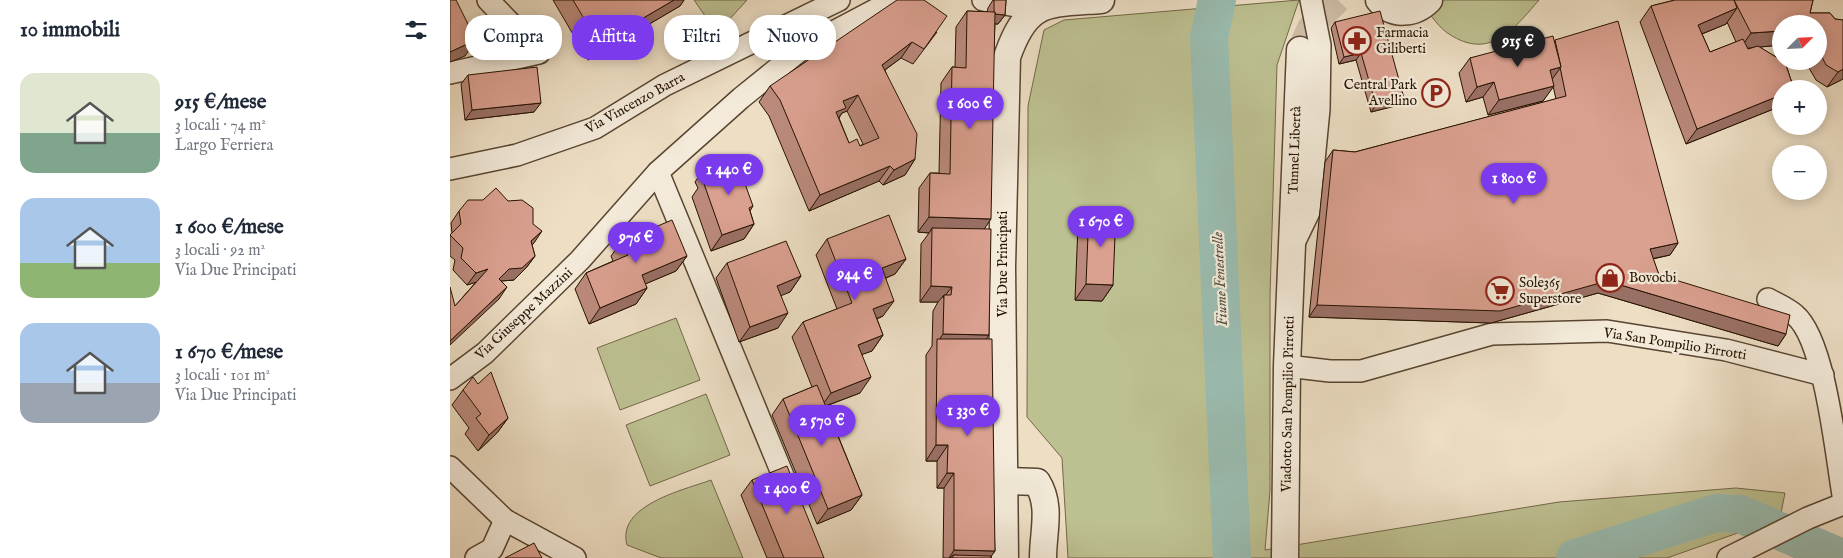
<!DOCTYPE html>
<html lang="it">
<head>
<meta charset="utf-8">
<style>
  body { margin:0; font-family:"IM FELL English",serif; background:#f2f2f3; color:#1f2937; height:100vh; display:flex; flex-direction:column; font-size:19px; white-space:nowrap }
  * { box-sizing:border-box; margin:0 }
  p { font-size:16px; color:#747a83 }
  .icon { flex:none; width:28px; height:28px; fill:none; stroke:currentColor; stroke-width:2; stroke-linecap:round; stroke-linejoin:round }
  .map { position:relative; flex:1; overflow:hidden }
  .panel { display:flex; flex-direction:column; background:#fff; width:450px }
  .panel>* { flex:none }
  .guide { position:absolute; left:15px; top:15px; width:475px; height:45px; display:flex; gap:10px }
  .needle { width:32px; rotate:66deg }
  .controls { position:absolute; left:1322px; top:15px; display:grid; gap:10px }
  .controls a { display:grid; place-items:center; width:55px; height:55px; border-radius:50%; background:#fff; box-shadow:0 2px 12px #0003; font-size:25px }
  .price { position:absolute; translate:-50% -42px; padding:0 11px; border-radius:18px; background:#7c3aed; color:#fff; font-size:16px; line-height:32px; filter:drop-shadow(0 1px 2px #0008) }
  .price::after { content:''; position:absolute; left:50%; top:30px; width:15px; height:11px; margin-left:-8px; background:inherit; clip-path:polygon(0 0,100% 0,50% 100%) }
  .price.active { background:#222; color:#fff }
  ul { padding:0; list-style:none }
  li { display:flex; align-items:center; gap:15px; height:125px; padding:0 20px }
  li span { display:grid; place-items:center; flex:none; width:140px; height:100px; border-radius:15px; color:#555 }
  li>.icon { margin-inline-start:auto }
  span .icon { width:60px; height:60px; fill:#fffc; stroke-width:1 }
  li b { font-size:21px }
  h2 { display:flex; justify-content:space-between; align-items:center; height:60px; padding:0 20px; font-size:21px }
  .tag { padding:0 18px; border-radius:20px; background:#fff; box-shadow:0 2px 12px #0003; font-size:18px; line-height:45px }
  .tag.active { background:#7c3aed; color:#fff }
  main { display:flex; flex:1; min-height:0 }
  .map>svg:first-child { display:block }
  .green { fill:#bdc091; stroke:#726948 }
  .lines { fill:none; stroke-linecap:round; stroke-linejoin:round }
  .river { stroke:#9abcb0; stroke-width:38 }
  .tertiary-tunnel { stroke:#cfbfa7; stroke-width:26; stroke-dasharray:26 13; stroke-linecap:butt }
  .minor-casing { stroke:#584531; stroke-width:24 }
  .tertiary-casing { stroke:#584531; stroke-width:29 }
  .minor { stroke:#f3ead9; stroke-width:21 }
  .tertiary { stroke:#f3ead9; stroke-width:26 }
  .wall { fill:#bb8a7c; stroke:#261200; fill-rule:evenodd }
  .shaded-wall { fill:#997065; stroke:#261200 }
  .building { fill:#daa090; stroke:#261200; fill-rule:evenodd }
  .labels { text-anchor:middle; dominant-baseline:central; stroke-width:4.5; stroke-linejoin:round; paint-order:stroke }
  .poi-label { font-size:14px; fill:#261200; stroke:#f3ead9; text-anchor:start }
  .street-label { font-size:14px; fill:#261200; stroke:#f3ead9 }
  .water-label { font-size:15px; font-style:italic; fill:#4f4e3e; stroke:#f3ead9 }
</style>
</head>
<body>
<main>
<section class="panel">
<h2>10 immobili<svg class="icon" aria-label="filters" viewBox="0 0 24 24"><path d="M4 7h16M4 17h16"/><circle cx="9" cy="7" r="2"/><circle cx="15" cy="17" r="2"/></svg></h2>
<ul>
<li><span style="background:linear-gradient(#dfe7d0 60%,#7fa58c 0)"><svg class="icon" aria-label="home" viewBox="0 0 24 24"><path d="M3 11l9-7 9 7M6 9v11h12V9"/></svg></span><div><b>915 €/mese</b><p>3 locali · 74 m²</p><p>Largo Ferriera</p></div></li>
<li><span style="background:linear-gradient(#a9c7e8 65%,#8fb573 0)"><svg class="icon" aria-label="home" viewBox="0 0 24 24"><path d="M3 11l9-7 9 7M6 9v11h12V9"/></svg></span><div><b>1 600 €/mese</b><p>3 locali · 92 m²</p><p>Via Due Principati</p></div></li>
<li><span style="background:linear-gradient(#a9c7e8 60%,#9aa5b1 0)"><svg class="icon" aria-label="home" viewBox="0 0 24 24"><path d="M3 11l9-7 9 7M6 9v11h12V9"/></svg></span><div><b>1 670 €/mese</b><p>3 locali · 101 m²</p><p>Via Due Principati</p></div></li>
</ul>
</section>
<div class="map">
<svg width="1393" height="558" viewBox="0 0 1393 558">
  <rect width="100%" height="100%" fill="#eddec4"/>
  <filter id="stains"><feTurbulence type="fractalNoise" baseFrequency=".004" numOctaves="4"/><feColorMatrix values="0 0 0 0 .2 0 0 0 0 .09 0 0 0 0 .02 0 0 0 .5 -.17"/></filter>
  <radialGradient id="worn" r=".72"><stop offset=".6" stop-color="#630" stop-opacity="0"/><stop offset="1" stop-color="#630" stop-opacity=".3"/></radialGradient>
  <g class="green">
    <path d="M244,0H297L267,33Z"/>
    <path d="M849,0L827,65L820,296V491L815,550L1109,502L1286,488L1335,493L1330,518L1217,558H618L612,458L577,417L578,106L594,30L614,20Z"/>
    <path d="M979,0H1089C1064,29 1040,61 999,34C989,28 981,15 973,6Z"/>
    <path d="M226,318L250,380L170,410L147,348Z"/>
    <path d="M256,394L280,455L200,486L176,425Z"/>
    <path d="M261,480L293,558H211L177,545C166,505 234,490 261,480Z"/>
  </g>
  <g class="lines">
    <g class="river">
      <path d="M767,0L759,37L782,558"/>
      <path d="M1125,558L1266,513L1290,514L1392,558"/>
    </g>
    <path class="tertiary-tunnel" d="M850,50L860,28L888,0"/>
    <defs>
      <g id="minor">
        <path d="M533,0L588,10"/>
        <path d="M0,73L89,53L38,0"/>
        <path d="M0,169L67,155L145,128L215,85L389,0"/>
        <path d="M208,172L341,495"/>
        <path d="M844,243L859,212L869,109L870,45L861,0"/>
        <path d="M1318,299C1327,304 1337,308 1345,315C1375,340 1386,454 1393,495"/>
        <path d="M837,366L880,371H911L1042,334L1157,331L1276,350L1373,375"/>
        <path d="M0,379L35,353L130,260L208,172L291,98L353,48L444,0"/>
        <path d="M0,467L55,520L125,558"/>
        <path d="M26,558L42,549L55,520"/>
        <path d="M1278,558L1358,518L1393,504"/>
      </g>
      <g id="tertiary">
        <path d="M929,0C943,17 965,14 979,0"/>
        <path d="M554,481L587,482C602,506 593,531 593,558"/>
        <path d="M555,558L552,267L557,57C577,0 595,4 651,0"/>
        <path d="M835,558L837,366L850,50"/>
      </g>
    </defs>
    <use href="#minor" class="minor-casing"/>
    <use href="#tertiary" class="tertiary-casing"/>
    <use href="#minor" class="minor"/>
    <use href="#tertiary" class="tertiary"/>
  </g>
  <g class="wall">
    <path d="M103,0H234L230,6L138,60Z"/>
    <path d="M543,0H556L555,15L548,24H545L534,229L536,339L545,551L541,556V558H493L494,488H487V461H476V355L482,346L483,311L488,302H470L471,244L479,233L468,232L469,188L480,173H489L491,83L502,67H505L506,27L517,11L537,12L538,8Z"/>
    <path d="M1225,0H1363L1360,13H1380L1385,19L1393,20V79L1377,87L1366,80L1355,61H1369V24H1331V45L1309,47L1331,60V61L1335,62L1344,89H1331V106L1236,144L1190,22L1201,6ZM1277,22L1286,42L1260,52L1252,34L1276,24Z"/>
    <path d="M885,22L954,98L949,105L921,112L906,60L889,64L881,28Z"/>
    <path d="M487,32L463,64L451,58L435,70L465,159L455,175L433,185L429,181L359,211L319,116L309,102L320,86ZM397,111L413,144L410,146L399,143L389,118L392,113Z"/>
    <path d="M1105,41L1228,243L1220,255L1203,259L1209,275L1336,334L1328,346L1148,293L1041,323L859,317L875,162L883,150L905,152L1106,99L1103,86L1093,101L1038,115L1033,97L1016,102L1009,73L1020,58Z"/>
    <path d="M18,75L84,112L15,120L11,84Z"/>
    <path d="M256,166L303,206L300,211L304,224L294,239L261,251L242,197L248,188L245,182Z"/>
    <path d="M639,210L663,285L652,301L625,300L628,225Z"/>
    <path d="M9,211L84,243L82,245L85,256L76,268L64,280L51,281L49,299L5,306L26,282L17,285L3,270L5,260L0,256V235L2,233L1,223Z"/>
    <path d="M377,239L456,259L445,274L436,278L433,316L427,319L433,335L422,351L412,354L410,393L376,406L412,495L401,510L367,524L322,415L333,399L362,387L342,337L353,322L387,309L366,255Z"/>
    <path d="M172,241L237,256L226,271L195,284L197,288L186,304L139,324L125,289L136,273L163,261L161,256Z"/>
    <path d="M277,263L351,276L340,292L331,295L328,328L289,342L266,278Z"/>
    <path d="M28,384L58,418L47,433L28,451L15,434L19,428L2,405L13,390Z"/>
    <path d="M302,480L374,558H317L291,495Z"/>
  </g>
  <g class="shaded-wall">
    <path d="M224,0H234L230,6L138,60L149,44Z"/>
    <path d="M1287,8L1276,24L1237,40L1248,25Z"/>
    <path d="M543,14L555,15L548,24L537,23Z"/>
    <path d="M1331,31V45L1290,49L1301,33Z"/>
    <path d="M26,40L15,56L0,62V52Z"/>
    <path d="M462,42L451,58L421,80L432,65Z"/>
    <path d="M911,53L906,60L889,64L894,57Z"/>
    <path d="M1111,67L1100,82V70Z"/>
    <path d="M1393,69V79L1377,87L1388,72Z"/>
    <path d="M1044,82L1033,97L1016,102L1027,87Z"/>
    <path d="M1104,86L1093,101L1038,115L1049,100Z"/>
    <path d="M408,95L397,111L392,113L385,123L375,127L393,101Z"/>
    <path d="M1331,95V106L1236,144L1247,129Z"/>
    <path d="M954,98L949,105L921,112L926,105Z"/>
    <path d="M91,103L84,112L15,120L22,110Z"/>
    <path d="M465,159L455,175L433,185L444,170Z"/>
    <path d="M440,166L429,181L359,211L370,195Z"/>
    <path d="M479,217L541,219L531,234L482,228L479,233L468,232Z"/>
    <path d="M304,224L294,239L261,251L272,235Z"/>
    <path d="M92,231L84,243L72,253L81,241Z"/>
    <path d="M1228,243L1220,255L1191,261L1200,249Z"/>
    <path d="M85,256L76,268L64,280L51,281L49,279L59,269Z"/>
    <path d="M237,256L226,271L181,290L192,275Z"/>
    <path d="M456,259L445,274L421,284L432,268Z"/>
    <path d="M38,269L30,281L17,285L26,273Z"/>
    <path d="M351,276L340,292L316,302L327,286Z"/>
    <path d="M1157,281L1336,334L1328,346L1148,293L1041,323L859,317L867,305Z"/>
    <path d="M636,284L663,285L652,301L625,300Z"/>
    <path d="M481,286L502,287L493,298L494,295L488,302H470Z"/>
    <path d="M57,287L49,299L0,345V341Z"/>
    <path d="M197,288L186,304L139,324L150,308Z"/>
    <path d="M444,301L433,316L412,324L423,309Z"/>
    <path d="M338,313L328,328L289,342L300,327Z"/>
    <path d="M493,334L539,335L529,350L487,343Z"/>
    <path d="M433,335L422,351L397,360L408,345Z"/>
    <path d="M421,377L410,393L370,408L381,393Z"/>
    <path d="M58,418L47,433L28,451L39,435Z"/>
    <path d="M486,445H498L487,461H476Z"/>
    <path d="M497,473H504L494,488H487Z"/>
    <path d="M412,495L401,510L367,524L378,509Z"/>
    <path d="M504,550L545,551L540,558L503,555L500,558H499Z"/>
  </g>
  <g class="building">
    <path d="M0,0H6L26,40L0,52Z"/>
    <path d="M123,0H224L149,44Z"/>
    <path d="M447,0H474L497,16L474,49L462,42L432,65L467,134L465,159L444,170L440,166L370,195L330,100L320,86ZM408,95L429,138L410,146L407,139L399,143L386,112L396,108L393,101Z"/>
    <path d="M544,0H556L555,15L545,14V12H544Z"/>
    <path d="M1225,0H1284L1287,8L1248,25L1260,52L1293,39L1298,49L1308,46L1331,60V61L1335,62L1344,89H1331V95L1247,129L1201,6Z"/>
    <path d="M1284,0H1363L1360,13H1380L1385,19L1393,20V69L1388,72L1376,65L1369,51V24H1331V31L1301,33Z"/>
    <path d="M517,11L545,12L541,219L479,217L480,173L500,174L502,67L516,68Z"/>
    <path d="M930,11L954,98L926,105L911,53L894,57L885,22Z"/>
    <path d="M1168,21L1228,243L1200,249L1209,275L1340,315L1336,334L1157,281L1050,311L867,305L883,150L905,152L1116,96L1110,67H1111L1105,40Z"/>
    <path d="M1103,36L1111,67L1100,70L1104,86L1049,100L1044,82L1027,87L1020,58Z"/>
    <path d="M87,67L91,103L22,110L18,75Z"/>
    <path d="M285,156L303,206L299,208L304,224L272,235L253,181L261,178L256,166Z"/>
    <path d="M46,188L58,201L72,200L83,208V224L92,231L81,241L85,256L72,268L59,269L49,279L57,287L0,341V287L5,306L38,269L26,273L11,258L13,248L0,235L11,224L9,211L18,200H33Z"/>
    <path d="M639,210L666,211L663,285L636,284Z"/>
    <path d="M439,215L456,259L432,268L444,301L423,309L433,335L408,345L421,377L381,393L353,322L402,303L377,239Z"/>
    <path d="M222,220L237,256L192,275L197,288L150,308L136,273L178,255L172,241Z"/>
    <path d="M482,228L541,229L539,335L493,334L494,295H501L502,287L481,286Z"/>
    <path d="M336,241L351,276L327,286L338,313L300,327L277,263Z"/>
    <path d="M487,339H542L545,551L504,550V473H497L498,445H486Z"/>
    <path d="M41,372L58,418L39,435L26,418L31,414L13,390L23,377L28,384Z"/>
    <path d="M367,385L412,495L378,509L333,399Z"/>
    <path d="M337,466L374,558H334L302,480Z"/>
    <path d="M84,543L92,558H55Z"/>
    <path d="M503,555L541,556V558H503Z"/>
  </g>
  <defs>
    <symbol id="pharmacy-ring" viewBox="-11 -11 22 22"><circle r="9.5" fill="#f3ead9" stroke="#8f2418" stroke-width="1.5"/><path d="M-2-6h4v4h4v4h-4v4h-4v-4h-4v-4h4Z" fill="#8f2418"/></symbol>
    <symbol id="parking-ring" viewBox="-11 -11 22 22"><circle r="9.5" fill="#f3ead9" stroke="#8f2418" stroke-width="1.5"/><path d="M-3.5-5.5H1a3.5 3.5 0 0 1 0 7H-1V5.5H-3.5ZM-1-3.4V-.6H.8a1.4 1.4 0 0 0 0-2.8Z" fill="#8f2418"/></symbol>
    <symbol id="shop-ring" viewBox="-11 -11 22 22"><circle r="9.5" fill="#f3ead9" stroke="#8f2418" stroke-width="1.5"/><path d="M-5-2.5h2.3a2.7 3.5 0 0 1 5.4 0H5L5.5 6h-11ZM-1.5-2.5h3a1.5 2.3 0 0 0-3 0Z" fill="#8f2418"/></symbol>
    <symbol id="supermarket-ring" viewBox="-11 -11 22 22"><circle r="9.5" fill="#f3ead9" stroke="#8f2418" stroke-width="1.5"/><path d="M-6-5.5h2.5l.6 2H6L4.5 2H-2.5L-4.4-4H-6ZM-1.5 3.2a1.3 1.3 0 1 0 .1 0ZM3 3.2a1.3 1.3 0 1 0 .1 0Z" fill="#8f2418"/></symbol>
  </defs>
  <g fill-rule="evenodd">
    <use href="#pharmacy-ring" x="891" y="25" width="32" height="32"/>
    <use href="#parking-ring" x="970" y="77" width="32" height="32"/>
    <use href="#shop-ring" x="1144" y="262" width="32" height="32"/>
    <use href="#supermarket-ring" x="1034" y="275" width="32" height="32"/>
  </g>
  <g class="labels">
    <g class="poi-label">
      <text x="926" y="33">Farmacia<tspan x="926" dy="16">Giliberti</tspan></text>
      <text x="967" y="85" text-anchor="end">Central Park<tspan x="967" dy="16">Avellino</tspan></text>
      <text x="1179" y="278">Bovocbi</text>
      <text x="1069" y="283">Sole365<tspan x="1069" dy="16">Superstore</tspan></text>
    </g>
    <g class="street-label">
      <text transform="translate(185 103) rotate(-29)">Via Vincenzo Barra</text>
      <text transform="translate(845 150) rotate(-88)">Tunnel Libertà</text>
      <text transform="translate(553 264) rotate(-90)">Via Due Principati</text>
      <text transform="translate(74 314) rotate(-43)">Via Giuseppe Mazzini</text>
      <text transform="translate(1225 344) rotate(9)">Via San Pompilio Pirrotti</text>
      <text transform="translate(838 404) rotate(-89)">Viadotto San Pompilio Pirrotti</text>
    </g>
    <g class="water-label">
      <text transform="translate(770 279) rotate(-93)">Fiume Fenestrelle</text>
    </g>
  </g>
  <rect width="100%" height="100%" filter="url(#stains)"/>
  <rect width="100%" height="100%" fill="url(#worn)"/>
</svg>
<div class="controls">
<a><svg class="needle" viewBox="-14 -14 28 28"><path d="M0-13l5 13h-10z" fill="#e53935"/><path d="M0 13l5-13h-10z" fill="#747a83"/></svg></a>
<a>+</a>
<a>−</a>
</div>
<b class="price active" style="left:1068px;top:68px">915 €</b>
<b class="price" style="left:520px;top:130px">1 600 €</b>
<b class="price" style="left:279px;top:196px">1 440 €</b>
<b class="price" style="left:1064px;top:205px">1 800 €</b>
<b class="price" style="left:651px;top:248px">1 670 €</b>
<b class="price" style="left:186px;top:264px">976 €</b>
<b class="price" style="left:405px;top:301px">944 €</b>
<b class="price" style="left:518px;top:437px">1 330 €</b>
<b class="price" style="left:372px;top:447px">2 570 €</b>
<b class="price" style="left:337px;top:515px">1 400 €</b>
<div class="guide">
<a class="tag">Compra</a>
<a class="tag active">Affitta</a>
<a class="tag">Filtri</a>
<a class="tag">Nuovo</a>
</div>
</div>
</main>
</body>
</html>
